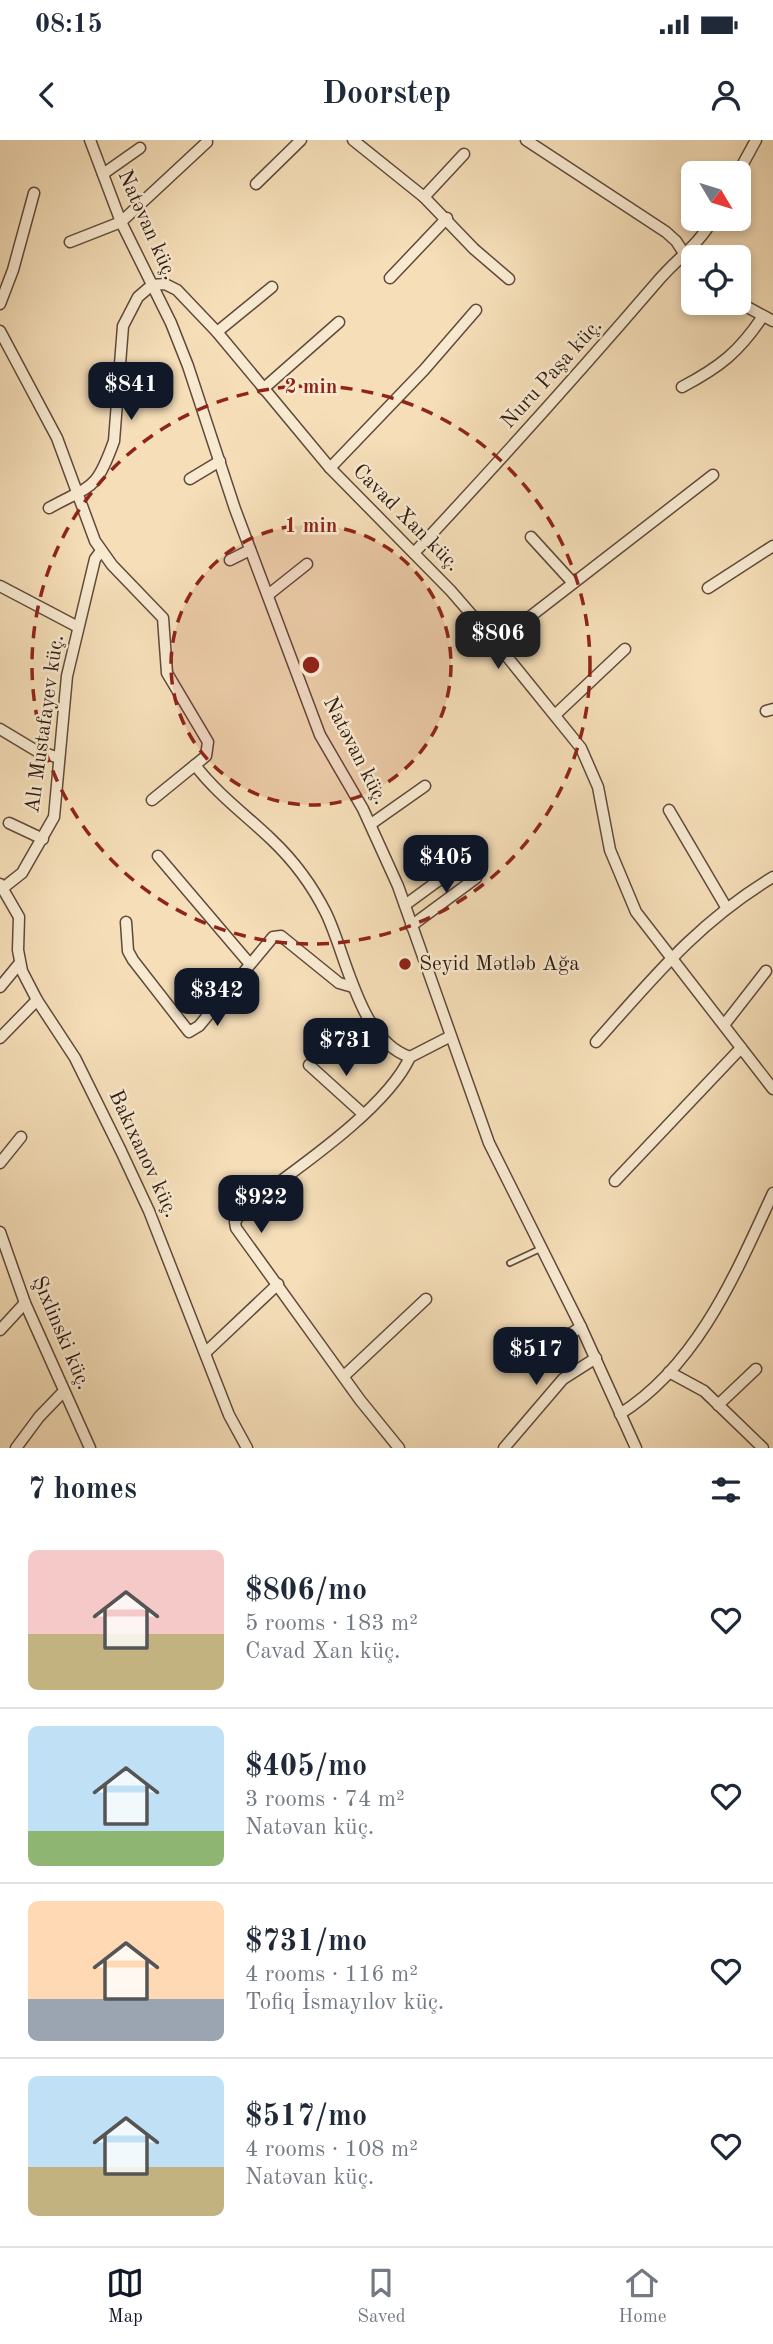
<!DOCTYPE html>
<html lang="en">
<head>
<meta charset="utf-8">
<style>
  body { margin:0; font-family:"Old Standard TT",serif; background:#f2f2f3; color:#1f2937; height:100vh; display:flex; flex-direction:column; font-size:26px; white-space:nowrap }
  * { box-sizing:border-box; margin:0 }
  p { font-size:23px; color:#747a83 }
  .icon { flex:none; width:38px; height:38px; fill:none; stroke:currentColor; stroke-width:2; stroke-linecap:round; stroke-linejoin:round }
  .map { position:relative; height:1308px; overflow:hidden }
  .drawer { display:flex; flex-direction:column; background:#fff; flex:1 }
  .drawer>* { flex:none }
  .needle { width:46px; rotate:128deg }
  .controls { position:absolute; left:681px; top:21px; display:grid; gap:14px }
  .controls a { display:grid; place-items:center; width:70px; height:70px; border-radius:10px; background:#fff; box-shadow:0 4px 10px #0003; font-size:35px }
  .price { position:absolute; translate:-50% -60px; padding:0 16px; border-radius:14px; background:#111827; color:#fff; font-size:23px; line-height:46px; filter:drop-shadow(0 2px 4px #0008) }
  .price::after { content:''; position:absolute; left:50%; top:42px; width:21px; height:16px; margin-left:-10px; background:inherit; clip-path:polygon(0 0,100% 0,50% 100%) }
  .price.selected { background:#222; color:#fff }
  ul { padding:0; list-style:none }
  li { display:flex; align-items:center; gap:21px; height:175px; padding:0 28px }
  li+li { border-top:2px solid #e0e1e3 }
  li span { display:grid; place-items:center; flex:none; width:196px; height:140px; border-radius:10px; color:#555 }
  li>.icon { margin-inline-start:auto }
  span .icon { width:84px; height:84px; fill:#fffc; stroke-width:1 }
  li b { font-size:30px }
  h2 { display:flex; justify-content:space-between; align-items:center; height:84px; padding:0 28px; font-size:30px }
  .status { display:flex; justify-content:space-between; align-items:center; height:49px; padding:0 35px; background:#fff; direction:ltr }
  .status svg { height:19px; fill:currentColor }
  header { display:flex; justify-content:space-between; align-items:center; height:91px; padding:0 28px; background:#fff; font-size:32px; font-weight:700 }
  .dock { display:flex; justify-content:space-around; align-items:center; height:98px; border-top:2px solid #e0e1e3; background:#fff; font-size:19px; color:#747a83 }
  .dock a { display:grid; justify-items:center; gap:4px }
  .dock .selected { color:#111827 }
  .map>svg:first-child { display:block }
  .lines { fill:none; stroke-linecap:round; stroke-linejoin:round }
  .service-casing { stroke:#604a3b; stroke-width:8 }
  .minor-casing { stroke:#604a3b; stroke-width:13 }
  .service { stroke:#f8ead1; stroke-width:4.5 }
  .minor { stroke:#f8ead1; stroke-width:10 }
  .ring { fill:none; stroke:#8f2418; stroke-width:3.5; stroke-dasharray:12 9 }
  .poi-dot { fill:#8f2418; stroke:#f8ead1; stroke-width:2.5 }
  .labels { text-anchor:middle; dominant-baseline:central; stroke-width:5; stroke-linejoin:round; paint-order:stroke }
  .street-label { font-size:21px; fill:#2f1911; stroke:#f8ead1 }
  .poi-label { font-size:21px; fill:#2f1911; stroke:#f8ead1; text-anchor:start }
  .centre { fill:#8f2418; stroke:#f8ead1; stroke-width:3.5 }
  .ring-label { font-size:21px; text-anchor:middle; font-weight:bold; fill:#8f2418; stroke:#f8ead1; stroke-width:5; stroke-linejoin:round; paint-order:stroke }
</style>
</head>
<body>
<div class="status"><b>08:15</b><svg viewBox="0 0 49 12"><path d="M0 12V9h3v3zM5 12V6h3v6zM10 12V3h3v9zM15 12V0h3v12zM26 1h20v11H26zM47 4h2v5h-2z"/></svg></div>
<header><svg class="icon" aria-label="back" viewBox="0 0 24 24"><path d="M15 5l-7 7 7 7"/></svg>Doorstep<svg class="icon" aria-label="person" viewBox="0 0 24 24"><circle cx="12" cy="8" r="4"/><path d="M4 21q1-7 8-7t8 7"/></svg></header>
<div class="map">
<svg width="773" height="1308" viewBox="0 0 773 1308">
  <rect width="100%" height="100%" fill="#f5deb8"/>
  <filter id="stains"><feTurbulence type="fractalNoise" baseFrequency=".00286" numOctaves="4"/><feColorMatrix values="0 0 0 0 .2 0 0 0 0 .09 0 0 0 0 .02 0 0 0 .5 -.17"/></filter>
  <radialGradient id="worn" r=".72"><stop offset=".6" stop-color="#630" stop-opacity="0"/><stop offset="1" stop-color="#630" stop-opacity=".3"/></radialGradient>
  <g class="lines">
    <defs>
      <path id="service" d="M510,1123L542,1108"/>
      <g id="minor">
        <path d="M90,0L121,82L171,183L188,226L235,369L320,595L363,669L398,746L489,1003L581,1187L636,1308"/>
        <path d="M353,0L424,57L474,109L509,139"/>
        <path d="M526,0L666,92L676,101L693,127"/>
        <path d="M738,33L756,0"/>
        <path d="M103,34L140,8"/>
        <path d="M256,44L301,0"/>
        <path d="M424,57L464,14"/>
        <path d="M70,102L121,82L207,2"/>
        <path d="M390,138L447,78"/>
        <path d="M738,162L773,181"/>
        <path d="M0,164L13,130L34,53"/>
        <path d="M0,191L57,298L95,401L112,425L163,478L167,533L208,602L206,616L195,625C217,654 246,675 272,700C293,720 313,747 326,773C347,816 359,900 410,917L449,897"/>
        <path d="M217,192L272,147"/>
        <path d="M682,247C720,227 739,212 763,176"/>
        <path d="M263,249L339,182"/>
        <path d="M330,328L424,230L476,170"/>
        <path d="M190,339L220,321"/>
        <path d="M49,368C93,344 96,351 114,301L123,186L138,157L152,145L165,144L177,150L217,192L330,328L451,451L496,503L581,608L598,647L610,710L636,772L773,949"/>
        <path d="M531,397L573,443"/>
        <path d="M414,413C497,324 578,234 657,142C676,119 699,105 713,79"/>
        <path d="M230,420L250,410"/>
        <path d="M0,446L78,487"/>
        <path d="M708,448L773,406"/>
        <path d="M268,455L307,424"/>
        <path d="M496,503L713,335"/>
        <path d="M766,571L773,569"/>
        <path d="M555,575L625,509"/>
        <path d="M0,589L35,610L59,618"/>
        <path d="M152,660L195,625"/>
        <path d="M669,670L726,767"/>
        <path d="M9,683L43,699"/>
        <path d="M371,684L425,646"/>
        <path d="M158,716L249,823"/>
        <path d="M0,744L19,777L18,810L22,831L37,860L75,918L121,1011L149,1071L229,1275L247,1308"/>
        <path d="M3,748L22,733L54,677L67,536L95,419L101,411"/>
        <path d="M405,765L468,719"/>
        <path d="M126,782L128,811L133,820L189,892L199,886L273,797L281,796L339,843L353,847"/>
        <path d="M411,786L476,738"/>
        <path d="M0,847L19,824"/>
        <path d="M724,885L766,831"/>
        <path d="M0,898L37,860"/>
        <path d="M596,902C653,838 698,782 773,737"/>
        <path d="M309,925L362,973"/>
        <path d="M0,1023L21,997"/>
        <path d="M615,1041L741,908"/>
        <path d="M0,1092L25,1163L90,1308"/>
        <path d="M0,1190L25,1163"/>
        <path d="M205,1213L278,1144"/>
        <path d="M523,1224L581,1187"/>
        <path d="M669,1232L704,1251L763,1308"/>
        <path d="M344,1236L426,1159"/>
        <path d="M718,1265L756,1229"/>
        <path d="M620,1274C698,1225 736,1133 773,1053"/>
        <path d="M16,1308L39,1277L64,1251"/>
        <path d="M399,1308L360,1260L236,1088L235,1082L244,1068C292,1032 386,970 410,917"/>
        <path d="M504,1308L563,1239L596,1218"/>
      </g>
    </defs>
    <use href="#service" class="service-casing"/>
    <use href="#minor" class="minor-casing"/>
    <use href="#service" class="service"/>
    <use href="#minor" class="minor"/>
  </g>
  <circle cx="311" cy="525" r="140" fill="#8f2418" fill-opacity=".12"/>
  <g class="ring">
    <circle cx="311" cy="525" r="140"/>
    <circle cx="311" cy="525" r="279"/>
  </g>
  <circle class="poi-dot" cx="405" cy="824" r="7"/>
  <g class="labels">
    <g class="street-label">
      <text transform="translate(147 85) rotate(66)">Natəvan küç.</text>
      <text transform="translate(552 234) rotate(-48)">Nuru Paşa küç.</text>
      <text transform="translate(406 378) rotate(45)">Cavad Xan küç.</text>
      <text transform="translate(45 584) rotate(-82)">Alı Mustafayev küç.</text>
      <text transform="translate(355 611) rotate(63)">Natəvan küç.</text>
      <text transform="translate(143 1014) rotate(65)">Bakıxanov küç.</text>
      <text transform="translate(61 1193) rotate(67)">Şıxlinski küç.</text>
    </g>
    <g class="poi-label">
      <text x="419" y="824">Seyid Mətləb Ağa</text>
    </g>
  </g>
  <circle cx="311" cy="525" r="10" class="centre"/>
  <g class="ring-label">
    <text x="311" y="253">2 min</text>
    <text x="311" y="392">1 min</text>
  </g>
  <rect width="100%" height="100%" filter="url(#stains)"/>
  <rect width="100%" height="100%" fill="url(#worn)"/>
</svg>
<div class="controls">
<a><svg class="needle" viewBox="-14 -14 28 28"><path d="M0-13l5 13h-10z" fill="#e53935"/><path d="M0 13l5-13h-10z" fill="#747a83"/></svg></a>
<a><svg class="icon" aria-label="locate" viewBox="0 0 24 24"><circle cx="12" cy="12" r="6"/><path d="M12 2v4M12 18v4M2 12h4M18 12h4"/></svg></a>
</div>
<b class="price" style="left:131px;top:282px">$841</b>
<b class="price selected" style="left:498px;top:531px">$806</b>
<b class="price" style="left:446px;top:755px">$405</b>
<b class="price" style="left:217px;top:888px">$342</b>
<b class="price" style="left:346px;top:938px">$731</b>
<b class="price" style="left:261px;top:1095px">$922</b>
<b class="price" style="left:536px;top:1247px">$517</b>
</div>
<section class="drawer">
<h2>7 homes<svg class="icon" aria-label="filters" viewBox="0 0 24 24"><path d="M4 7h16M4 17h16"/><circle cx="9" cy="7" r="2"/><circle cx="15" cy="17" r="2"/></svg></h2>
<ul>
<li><span style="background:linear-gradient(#f6c9c9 60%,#c2b280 0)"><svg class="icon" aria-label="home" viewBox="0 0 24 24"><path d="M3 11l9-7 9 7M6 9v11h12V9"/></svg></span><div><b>$806/mo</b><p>5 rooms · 183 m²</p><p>Cavad Xan küç.</p></div><svg class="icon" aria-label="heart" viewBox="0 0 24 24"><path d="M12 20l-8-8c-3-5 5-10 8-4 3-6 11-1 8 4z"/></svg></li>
<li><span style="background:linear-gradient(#bfe0f5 75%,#8fb573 0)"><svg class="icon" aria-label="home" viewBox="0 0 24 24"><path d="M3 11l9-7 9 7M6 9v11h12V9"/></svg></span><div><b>$405/mo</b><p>3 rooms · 74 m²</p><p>Natəvan küç.</p></div><svg class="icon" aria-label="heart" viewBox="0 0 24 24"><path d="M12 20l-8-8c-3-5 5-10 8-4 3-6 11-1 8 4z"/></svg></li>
<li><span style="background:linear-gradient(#ffd9b3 70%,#9aa5b1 0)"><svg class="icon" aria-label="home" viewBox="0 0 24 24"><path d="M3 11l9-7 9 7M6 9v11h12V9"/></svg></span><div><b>$731/mo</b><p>4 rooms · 116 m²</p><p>Tofiq İsmayılov küç.</p></div><svg class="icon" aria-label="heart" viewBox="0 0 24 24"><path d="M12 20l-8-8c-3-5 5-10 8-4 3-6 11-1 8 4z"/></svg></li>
<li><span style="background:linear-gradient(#bfe0f5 65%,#c2b280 0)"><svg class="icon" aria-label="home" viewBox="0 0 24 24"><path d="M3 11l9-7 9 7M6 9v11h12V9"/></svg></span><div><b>$517/mo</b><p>4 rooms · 108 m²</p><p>Natəvan küç.</p></div><svg class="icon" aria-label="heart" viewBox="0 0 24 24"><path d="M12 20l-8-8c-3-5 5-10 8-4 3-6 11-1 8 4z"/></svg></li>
</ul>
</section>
<nav class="dock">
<a class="selected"><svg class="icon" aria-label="map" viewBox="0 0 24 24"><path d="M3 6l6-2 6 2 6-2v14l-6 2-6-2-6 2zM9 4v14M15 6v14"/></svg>Map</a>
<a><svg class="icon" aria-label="saved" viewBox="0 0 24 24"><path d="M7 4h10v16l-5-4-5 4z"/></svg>Saved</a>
<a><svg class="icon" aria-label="home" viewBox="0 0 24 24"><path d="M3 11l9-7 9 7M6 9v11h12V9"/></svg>Home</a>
</nav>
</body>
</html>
